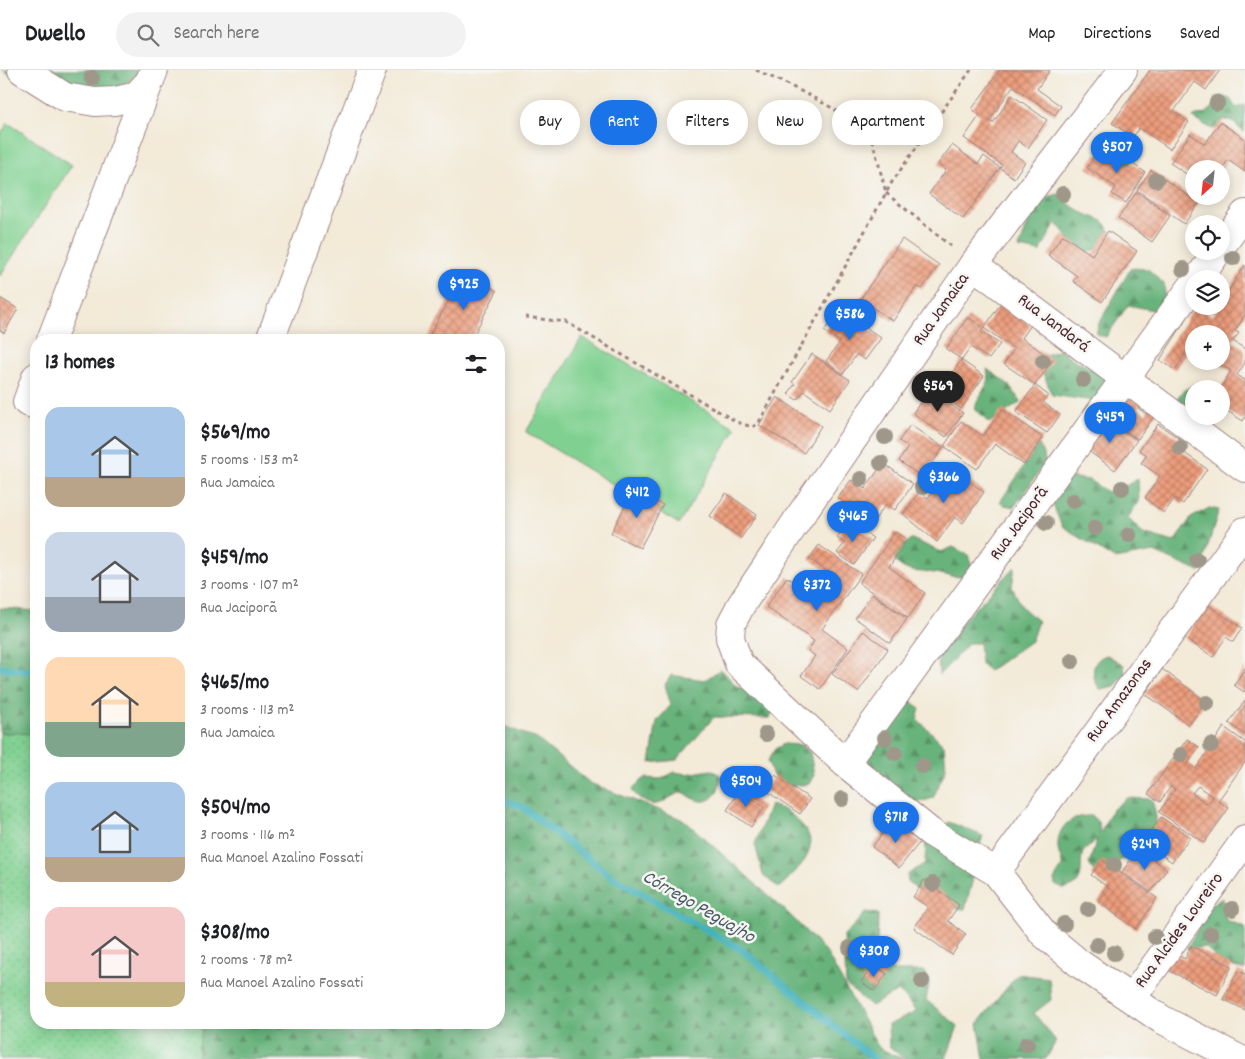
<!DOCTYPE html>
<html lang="en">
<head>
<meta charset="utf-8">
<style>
  body { margin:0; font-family:Dekko,sans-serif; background:#f2f2f2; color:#202124; height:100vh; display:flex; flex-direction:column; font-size:19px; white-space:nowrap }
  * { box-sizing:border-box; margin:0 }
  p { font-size:16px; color:#757577 }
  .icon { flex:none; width:28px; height:28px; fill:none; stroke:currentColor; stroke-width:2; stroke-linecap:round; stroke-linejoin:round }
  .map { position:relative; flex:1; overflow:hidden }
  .side { position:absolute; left:30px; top:264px; width:475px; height:695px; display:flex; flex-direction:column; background:#fff; border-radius:20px; box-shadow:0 2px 12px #0003 }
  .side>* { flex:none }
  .top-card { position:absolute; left:520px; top:30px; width:475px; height:45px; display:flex; gap:10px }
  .needle { width:32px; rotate:207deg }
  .fabs { position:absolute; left:1185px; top:90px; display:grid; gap:10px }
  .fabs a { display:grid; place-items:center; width:45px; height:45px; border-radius:50%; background:#fff; box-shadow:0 2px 12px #0003; font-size:25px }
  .price { position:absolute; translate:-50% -42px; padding:0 11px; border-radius:18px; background:#1a73e8; color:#fff; font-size:16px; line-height:32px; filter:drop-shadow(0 1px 2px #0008) }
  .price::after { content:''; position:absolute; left:50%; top:30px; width:15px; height:11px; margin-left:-8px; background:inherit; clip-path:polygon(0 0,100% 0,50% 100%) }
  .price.on { background:#222; color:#fff }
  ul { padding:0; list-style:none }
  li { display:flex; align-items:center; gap:15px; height:125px; padding:0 15px }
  li span { display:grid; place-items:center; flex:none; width:140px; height:100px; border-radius:15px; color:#555 }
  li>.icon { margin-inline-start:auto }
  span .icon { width:60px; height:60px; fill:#fffc; stroke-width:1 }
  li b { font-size:21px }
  h2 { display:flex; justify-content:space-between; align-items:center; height:60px; padding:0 15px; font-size:21px }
  .pill { padding:0 18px; border-radius:22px; background:#fff; box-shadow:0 2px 12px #0003; font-size:18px; line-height:45px }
  .pill.on { background:#1a73e8; color:#fff }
  header { display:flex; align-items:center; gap:30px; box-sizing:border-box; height:70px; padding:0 25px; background:#fff; border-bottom:1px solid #e0e0e0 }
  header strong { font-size:24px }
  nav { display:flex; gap:28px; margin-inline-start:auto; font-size:18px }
  .search { width:350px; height:45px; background:#f2f2f2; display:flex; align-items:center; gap:12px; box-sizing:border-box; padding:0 18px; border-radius:28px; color:#757577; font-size:19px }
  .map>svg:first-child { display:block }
  .forest { fill:url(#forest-firs); stroke:#596953 }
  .park { fill:url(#park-dots); stroke:#65785e }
  .pitch { fill:#80d191; stroke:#65785e }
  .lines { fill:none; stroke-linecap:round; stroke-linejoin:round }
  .stream { stroke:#43b2bb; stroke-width:7 }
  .building { fill:url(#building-cross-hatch); fill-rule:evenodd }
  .street-casing { stroke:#9e8482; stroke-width:30 }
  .path { stroke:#9e8482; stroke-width:3; stroke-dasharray:4 4; stroke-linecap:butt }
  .street { stroke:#fff; stroke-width:28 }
  .tree { fill:#9f988a }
  .labels { text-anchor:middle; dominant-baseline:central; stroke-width:5; stroke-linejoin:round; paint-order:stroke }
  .street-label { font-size:18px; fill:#4a1f2b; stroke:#f6f6f2 }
  .water-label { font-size:19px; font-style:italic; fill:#475a65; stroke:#f6f6f2 }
</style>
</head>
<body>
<header>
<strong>Dwello</strong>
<div class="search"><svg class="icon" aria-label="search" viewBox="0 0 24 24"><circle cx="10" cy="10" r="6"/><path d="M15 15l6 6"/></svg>Search here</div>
<nav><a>Map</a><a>Directions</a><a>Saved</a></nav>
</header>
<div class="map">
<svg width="1245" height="989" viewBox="0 0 1245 989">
  <defs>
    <pattern id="forest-firs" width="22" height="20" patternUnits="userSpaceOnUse" patternTransform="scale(1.25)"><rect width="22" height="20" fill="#68b37b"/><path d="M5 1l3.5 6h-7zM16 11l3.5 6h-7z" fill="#589165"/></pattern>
    <pattern id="park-dots" width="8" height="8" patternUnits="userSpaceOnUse" patternTransform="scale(1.25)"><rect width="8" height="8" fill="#80d191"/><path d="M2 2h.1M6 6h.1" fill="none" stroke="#70b37d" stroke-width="1.8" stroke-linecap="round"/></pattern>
    <pattern id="building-cross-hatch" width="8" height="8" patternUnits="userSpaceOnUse" patternTransform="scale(1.25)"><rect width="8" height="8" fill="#ec9d7c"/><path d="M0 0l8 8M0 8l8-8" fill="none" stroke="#c17f66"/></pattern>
  </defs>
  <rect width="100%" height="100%" fill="#f6f6f2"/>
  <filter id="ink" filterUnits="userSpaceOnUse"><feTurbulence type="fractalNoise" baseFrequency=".02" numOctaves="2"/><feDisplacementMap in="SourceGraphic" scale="10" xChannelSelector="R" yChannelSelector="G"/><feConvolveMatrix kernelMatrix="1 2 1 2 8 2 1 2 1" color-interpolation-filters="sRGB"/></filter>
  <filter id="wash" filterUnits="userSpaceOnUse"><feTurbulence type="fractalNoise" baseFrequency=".0096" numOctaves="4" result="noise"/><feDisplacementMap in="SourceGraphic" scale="20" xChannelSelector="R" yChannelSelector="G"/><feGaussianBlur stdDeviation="1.12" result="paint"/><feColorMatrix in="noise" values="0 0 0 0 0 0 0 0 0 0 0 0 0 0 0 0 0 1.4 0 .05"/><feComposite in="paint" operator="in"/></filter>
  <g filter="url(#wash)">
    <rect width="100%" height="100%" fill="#f3ead8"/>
    <g class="forest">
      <path d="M2,0H140L123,18L43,23Z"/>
      <path d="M1221,26L1230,29L1236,38L1245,35L1244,63C1237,56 1233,49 1223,50L1217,58L1212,59L1193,48L1196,45C1209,45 1211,40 1216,28Z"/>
      <path d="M1059,124C1066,130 1073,138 1081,142C1103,153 1110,146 1111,176L1080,183L1056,152L1040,182L1019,178L1037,129Z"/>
      <path d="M1131,198L1148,199L1164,214L1166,234L1158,241L1128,235L1106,267L1096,264L1099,253Z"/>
      <path d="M1060,280L1077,292L1105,305L1111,314L1101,332L1052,325L1037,288Z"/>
      <path d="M987,299L1008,314L1021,332L989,353L974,338L989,310Z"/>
      <path d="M1192,316H1203L1208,319H1194V346C1203,346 1209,347 1214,356V361L1173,333L1183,321Z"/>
      <path d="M1039,374L1046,392L1014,437L1004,435L1000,432Z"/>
      <path d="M1068,407L1089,410L1107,422L1122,418L1138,409L1139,430L1128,448L1143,463L1174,472L1191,448L1209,438L1219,440L1200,502L1154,482L1114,489L1062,456L1053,435Z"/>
      <path d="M912,469L941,482L953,477L968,485L972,496L966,506C955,508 946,505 935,503C920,501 906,504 895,491L896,481Z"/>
      <path d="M1015,497L1012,517L1022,537L1038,551L1031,571L989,601L981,594L979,573H969L939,605L938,587L962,552Z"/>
      <path d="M0,538L36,541V664L0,663Z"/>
      <path d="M1107,585L1124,595L1125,605L1115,616L1100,619C1090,607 1091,589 1107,585Z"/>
      <path d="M721,599L736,616L768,630L775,639L769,648L714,647L677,690L650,693L657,651L671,635L665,615L671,605L705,610Z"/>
      <path d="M912,631L920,639L917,649L944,675L946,699L933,728L905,737L855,703L891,635Z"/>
      <path d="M499,654L537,669L590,713L684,750L787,842L826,882L879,978L902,989H197L203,953L499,952Z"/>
      <path d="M784,674L801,675L810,682L814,705L809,714L789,716L773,706L768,691L775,679Z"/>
      <path d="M712,700L720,705C722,717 713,736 697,730C692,729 688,724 683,722C662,727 658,747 633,722L634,717L645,708L661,709L675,702L686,704Z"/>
      <path d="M1127,728L1151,729C1171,775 1127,786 1095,803L1089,794L1097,769L1083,782C1078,797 1088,815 1064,819L1055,815L1054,810L1062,797C1063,790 1058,785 1058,777C1057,756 1072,745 1092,746L1099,753L1100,764L1111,741Z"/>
      <path d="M770,735C785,739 791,743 802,755C824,779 797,800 779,818L763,805L755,774Z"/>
      <path d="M949,752L983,766L980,775L959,790L974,805L965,839L937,837L908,811L907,805L925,793L926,771Z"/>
      <path d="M1223,828L1226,850L1245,857V900L1220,893L1206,877L1187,879L1211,834Z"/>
      <path d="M866,842L878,844L877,889L894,901H923L930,910L926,930L958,956L946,989H904L889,976L888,955L916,942L905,927L898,921L871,936L846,915L844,866Z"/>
      <path d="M1018,904L1049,908L1051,930L1034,943L1056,971L1046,989H1016L1014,987V989H984L978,953Z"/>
    </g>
    <path class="park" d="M0,663L36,664V952L203,953L197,989H0Z"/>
    <g class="pitch">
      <path d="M8,53L72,95L0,206V65Z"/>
      <path d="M582,267L736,358L679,454L526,362Z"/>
    </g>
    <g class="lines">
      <g class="stream">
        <path d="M0,597L36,602"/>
        <path d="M499,729L521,736L612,807L742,880L874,989"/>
      </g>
    </g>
    <g id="blocks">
      <g class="building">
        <path d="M1000,0H1050L1037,19L1061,36L1055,45L1013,16L989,51L993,53L1012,25L1047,50L1028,78L1018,71L1011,82L1025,92L1014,108L1000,98L1002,95L964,68L980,45L972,39Z"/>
        <path d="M1150,0H1220L1206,20L1195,12L1174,41L1189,52L1170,79L1139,58L1133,67L1112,53Z"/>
        <path d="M1220,52L1245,69V102L1228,90L1222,99H1194V109L1170,93L1190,64L1205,74Z"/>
        <path d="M952,75L978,94L984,86L1000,98L963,149L929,124L946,100L938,94Z"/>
        <path d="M1111,80L1145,102L1126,133L1112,124L1116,117L1087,98L1096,83L1105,89Z"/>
        <path d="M1151,100L1199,133L1184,154L1137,120Z"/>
        <path d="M1137,122L1170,146L1152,172L1118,148Z"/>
        <path d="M1108,161L1137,181L1102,232L1073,211L1077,206L1048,185L1063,165L1092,185Z"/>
        <path d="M902,169L939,195L922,219L917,216L893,251L860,229Z"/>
        <path d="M1245,195V245L1235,261L1239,263L1233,271L1245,279V293L1237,305L1245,310V347L1243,351L1221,337L1220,319L1231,301L1215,291H1221V264H1194V278L1190,276L1175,300L1160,290L1195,236L1212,246L1219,236H1221V232Z"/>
        <path d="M464,203L497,221L471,270H427Z"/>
        <path d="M0,228L18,239L4,263L0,260Z"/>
        <path d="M1001,233L1031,255L1022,268L1053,290L1035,315L1004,294L1014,279L984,258L981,262L1000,274L989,289L971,277L962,290L946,279L968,247L984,258Z"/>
        <path d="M840,239L881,268L865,290L857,284L843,304L826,291L840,272L824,261Z"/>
        <path d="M812,284L850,310L830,339L804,321L797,330L788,324L795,314L792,312Z"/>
        <path d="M961,290L984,306L961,339L939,323Z"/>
        <path d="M1035,315L1048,325L1043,332L1060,345L1047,363L1016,342Z"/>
        <path d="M1127,317L1145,329L1138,338L1146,344L1152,334L1159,339L1138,369L1106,347Z"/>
        <path d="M929,320L963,343L946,367L913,343Z"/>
        <path d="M777,327L821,356L804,383L759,355Z"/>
        <path d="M1002,339L1043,368L1024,395L995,374L977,399L944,376L961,351L983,366Z"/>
        <path d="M1105,348L1137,370L1115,400L1084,378Z"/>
        <path d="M1158,354L1184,372L1179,379L1207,399L1183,434L1175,428L1164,443L1145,428L1160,406L1141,393L1147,385L1139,380Z"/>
        <path d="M910,355L943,377L923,408L899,391L908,377L899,371Z"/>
        <path d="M883,393L913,414L895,440L886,434L873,452L838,428L851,410L865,419Z"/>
        <path d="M949,397L984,422L963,453L955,447L937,472L903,444L919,422L928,428Z"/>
        <path d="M633,420L663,435L640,478L611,463Z"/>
        <path d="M726,423L757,445L741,468L710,446Z"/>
        <path d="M848,451L873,468L854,495L837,483L845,473L837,468Z"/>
        <path d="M895,462L907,470L889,497L925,523L908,548L859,513Z"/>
        <path d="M819,475L861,504L822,559L848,578L820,619L801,606L815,586L808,581L814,571L766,537L787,507L812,524L816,519L813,517L825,500L809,489Z"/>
        <path d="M872,524L907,549L890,573L855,548Z"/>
        <path d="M1208,535L1242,558L1233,572L1226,567L1213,587L1185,568Z"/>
        <path d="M863,561L888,579L858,622L832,604Z"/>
        <path d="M1245,598V620L1244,622L1234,615Z"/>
        <path d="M1162,599L1206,631L1189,655L1145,624Z"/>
        <path d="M1245,630V665L1229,653Z"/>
        <path d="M1224,657L1245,672V692L1218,731L1229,738L1204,773L1159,742L1175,719L1171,716L1160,732L1148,724L1187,669L1199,677L1188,693L1196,699ZM1198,716L1213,727L1207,734L1192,723Z"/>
        <path d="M775,705L810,729L800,744L765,720Z"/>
        <path d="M740,720L764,737L751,757L727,740Z"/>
        <path d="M1161,747L1190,767L1172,792L1143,772Z"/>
        <path d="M893,750L920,772L899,798L872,777Z"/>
        <path d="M1138,779L1167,799L1151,822L1122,802Z"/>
        <path d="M1102,790L1157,828L1136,859L1098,832L1109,818L1091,805Z"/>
        <path d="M924,810L959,835L948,851L966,864L952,885L914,858L928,837L913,827Z"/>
        <path d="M1191,876L1232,896L1217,925L1162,897L1170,881L1185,889Z"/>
        <path d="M874,894L887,904L874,921L861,912Z"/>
        <path d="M1238,901L1245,904V940L1223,929Z"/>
      </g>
    </g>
  </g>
  <g filter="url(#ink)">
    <use href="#blocks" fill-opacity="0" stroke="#9e8482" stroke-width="1"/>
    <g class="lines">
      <defs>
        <g id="street">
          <path d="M22,0L65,27L95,32L115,31L136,26L149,12"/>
          <path d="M1123,0L973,195L800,446L741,535L731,554L730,568L739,594L845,693L930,762L996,802L1044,864L1080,894L1161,949L1239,989"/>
          <path d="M1221,176L1245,144"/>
          <path d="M973,195L1245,398"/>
          <path d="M1198,209L1218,181"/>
          <path d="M51,270L154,0"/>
          <path d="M270,270L372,0"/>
          <path d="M36,307L27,332L36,335"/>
          <path d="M845,693L1194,214"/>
          <path d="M996,802L1245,461"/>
          <path d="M1132,928L1245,770"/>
        </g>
      </defs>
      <use href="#street" class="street-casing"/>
      <g class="path">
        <path d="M756,0C782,12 859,46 871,70C876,79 882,110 886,122"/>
        <path d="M886,123L953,178"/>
        <path d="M525,247L566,252L737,352L752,357L758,354L892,112L971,0"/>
      </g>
      <use href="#street" class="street"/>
    </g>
    <g class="tree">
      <circle cx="92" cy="8" r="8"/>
      <circle cx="1217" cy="33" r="8"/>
      <circle cx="1123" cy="91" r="8"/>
      <circle cx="1156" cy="110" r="8"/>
      <circle cx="1063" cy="124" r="8"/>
      <circle cx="1233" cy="188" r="8"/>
      <circle cx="1183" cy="199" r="8"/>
      <circle cx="1043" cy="291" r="8"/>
      <circle cx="1083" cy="310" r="8"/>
      <circle cx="925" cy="325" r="8"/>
      <circle cx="885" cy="367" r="8"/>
      <circle cx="1180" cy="378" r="8"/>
      <circle cx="881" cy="393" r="8"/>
      <circle cx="861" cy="409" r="8"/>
      <circle cx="922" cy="417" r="8"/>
      <circle cx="1122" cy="418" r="8"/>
      <circle cx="1073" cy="431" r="8"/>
      <circle cx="1046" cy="453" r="8"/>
      <circle cx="1095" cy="458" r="8"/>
      <circle cx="1129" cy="465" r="8"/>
      <circle cx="1197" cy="490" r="8"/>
      <circle cx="1072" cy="591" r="8"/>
      <circle cx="1207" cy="633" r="8"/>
      <circle cx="766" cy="664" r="8"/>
      <circle cx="885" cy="668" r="8"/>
      <circle cx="1211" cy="675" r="8"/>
      <circle cx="895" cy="683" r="8"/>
      <circle cx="1181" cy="685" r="8"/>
      <circle cx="922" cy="696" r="8"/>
      <circle cx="842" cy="729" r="8"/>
      <circle cx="1135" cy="769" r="8"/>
      <circle cx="1114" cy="795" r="8"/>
      <circle cx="933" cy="814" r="8"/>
      <circle cx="1088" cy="839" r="8"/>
      <circle cx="1232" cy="839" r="8"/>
      <circle cx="1064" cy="854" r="8"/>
      <circle cx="1211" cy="864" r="8"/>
      <circle cx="1155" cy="867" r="8"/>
      <circle cx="1097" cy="875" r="8"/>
      <circle cx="850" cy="878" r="8"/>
      <circle cx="1114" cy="883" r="8"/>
      <circle cx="922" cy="911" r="8"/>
      <circle cx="1027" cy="974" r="8"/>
    </g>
  </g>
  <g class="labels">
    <g class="street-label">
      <text transform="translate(942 240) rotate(-55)">Rua Jamaica</text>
      <text transform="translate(1053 254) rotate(37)">Rua Jandará</text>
      <text transform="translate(1020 454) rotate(-54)">Rua Jaciporã</text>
      <text transform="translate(1120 631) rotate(-54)">Rua Amazonas</text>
      <text transform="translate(1180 861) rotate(-54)">Rua Alcides Loureiro</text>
    </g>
    <g class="water-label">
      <text transform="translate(698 838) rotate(30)">Córrego Peguajho</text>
    </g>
  </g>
</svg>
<div class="fabs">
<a><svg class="needle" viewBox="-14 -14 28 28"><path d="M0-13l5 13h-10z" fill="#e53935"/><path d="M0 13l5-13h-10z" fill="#757577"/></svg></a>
<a><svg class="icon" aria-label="locate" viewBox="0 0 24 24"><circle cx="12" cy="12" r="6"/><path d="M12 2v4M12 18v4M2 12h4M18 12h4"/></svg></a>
<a><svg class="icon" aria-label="layers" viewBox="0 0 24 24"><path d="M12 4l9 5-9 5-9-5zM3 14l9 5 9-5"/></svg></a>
<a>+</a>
<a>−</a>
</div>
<b class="price" style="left:1117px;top:104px">$507</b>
<b class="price" style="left:464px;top:241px">$925</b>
<b class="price" style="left:850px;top:271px">$586</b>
<b class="price on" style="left:938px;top:343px">$569</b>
<b class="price" style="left:1110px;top:374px">$459</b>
<b class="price" style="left:944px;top:434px">$366</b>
<b class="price" style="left:637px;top:449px">$412</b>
<b class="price" style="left:853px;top:473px">$465</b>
<b class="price" style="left:817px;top:542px">$372</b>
<b class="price" style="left:746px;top:738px">$504</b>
<b class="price" style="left:896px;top:774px">$718</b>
<b class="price" style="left:1145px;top:801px">$249</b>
<b class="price" style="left:874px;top:908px">$308</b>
<div class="top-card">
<a class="pill">Buy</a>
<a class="pill on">Rent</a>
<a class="pill">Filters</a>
<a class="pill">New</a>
<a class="pill">Apartment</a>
</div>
<section class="side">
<h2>13 homes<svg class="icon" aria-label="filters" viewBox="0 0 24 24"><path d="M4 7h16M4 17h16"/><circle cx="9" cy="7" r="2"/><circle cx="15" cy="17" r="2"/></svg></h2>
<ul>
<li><span style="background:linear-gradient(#a9c7e8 70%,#b9a48a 0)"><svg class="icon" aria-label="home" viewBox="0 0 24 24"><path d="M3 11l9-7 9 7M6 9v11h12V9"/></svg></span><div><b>$569/mo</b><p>5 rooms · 153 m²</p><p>Rua Jamaica</p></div></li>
<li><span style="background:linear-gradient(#c9d6e8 65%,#9aa5b1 0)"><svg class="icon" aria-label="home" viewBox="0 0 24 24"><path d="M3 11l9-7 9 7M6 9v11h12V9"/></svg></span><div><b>$459/mo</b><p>3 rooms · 107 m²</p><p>Rua Jaciporã</p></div></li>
<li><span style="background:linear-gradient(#ffd9b3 65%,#7fa58c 0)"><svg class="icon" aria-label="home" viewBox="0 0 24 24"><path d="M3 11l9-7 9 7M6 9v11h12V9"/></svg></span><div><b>$465/mo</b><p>3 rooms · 113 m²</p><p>Rua Jamaica</p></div></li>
<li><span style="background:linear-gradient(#a9c7e8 75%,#b9a48a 0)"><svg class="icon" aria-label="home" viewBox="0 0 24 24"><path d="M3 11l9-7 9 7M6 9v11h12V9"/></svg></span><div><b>$504/mo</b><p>3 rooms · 116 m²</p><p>Rua Manoel Azalino Fossati</p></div></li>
<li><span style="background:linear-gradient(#f6c9c9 75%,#c2b280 0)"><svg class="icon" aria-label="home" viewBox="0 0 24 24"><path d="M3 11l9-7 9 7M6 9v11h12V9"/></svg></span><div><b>$308/mo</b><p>2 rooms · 78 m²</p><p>Rua Manoel Azalino Fossati</p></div></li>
</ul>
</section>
</div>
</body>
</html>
